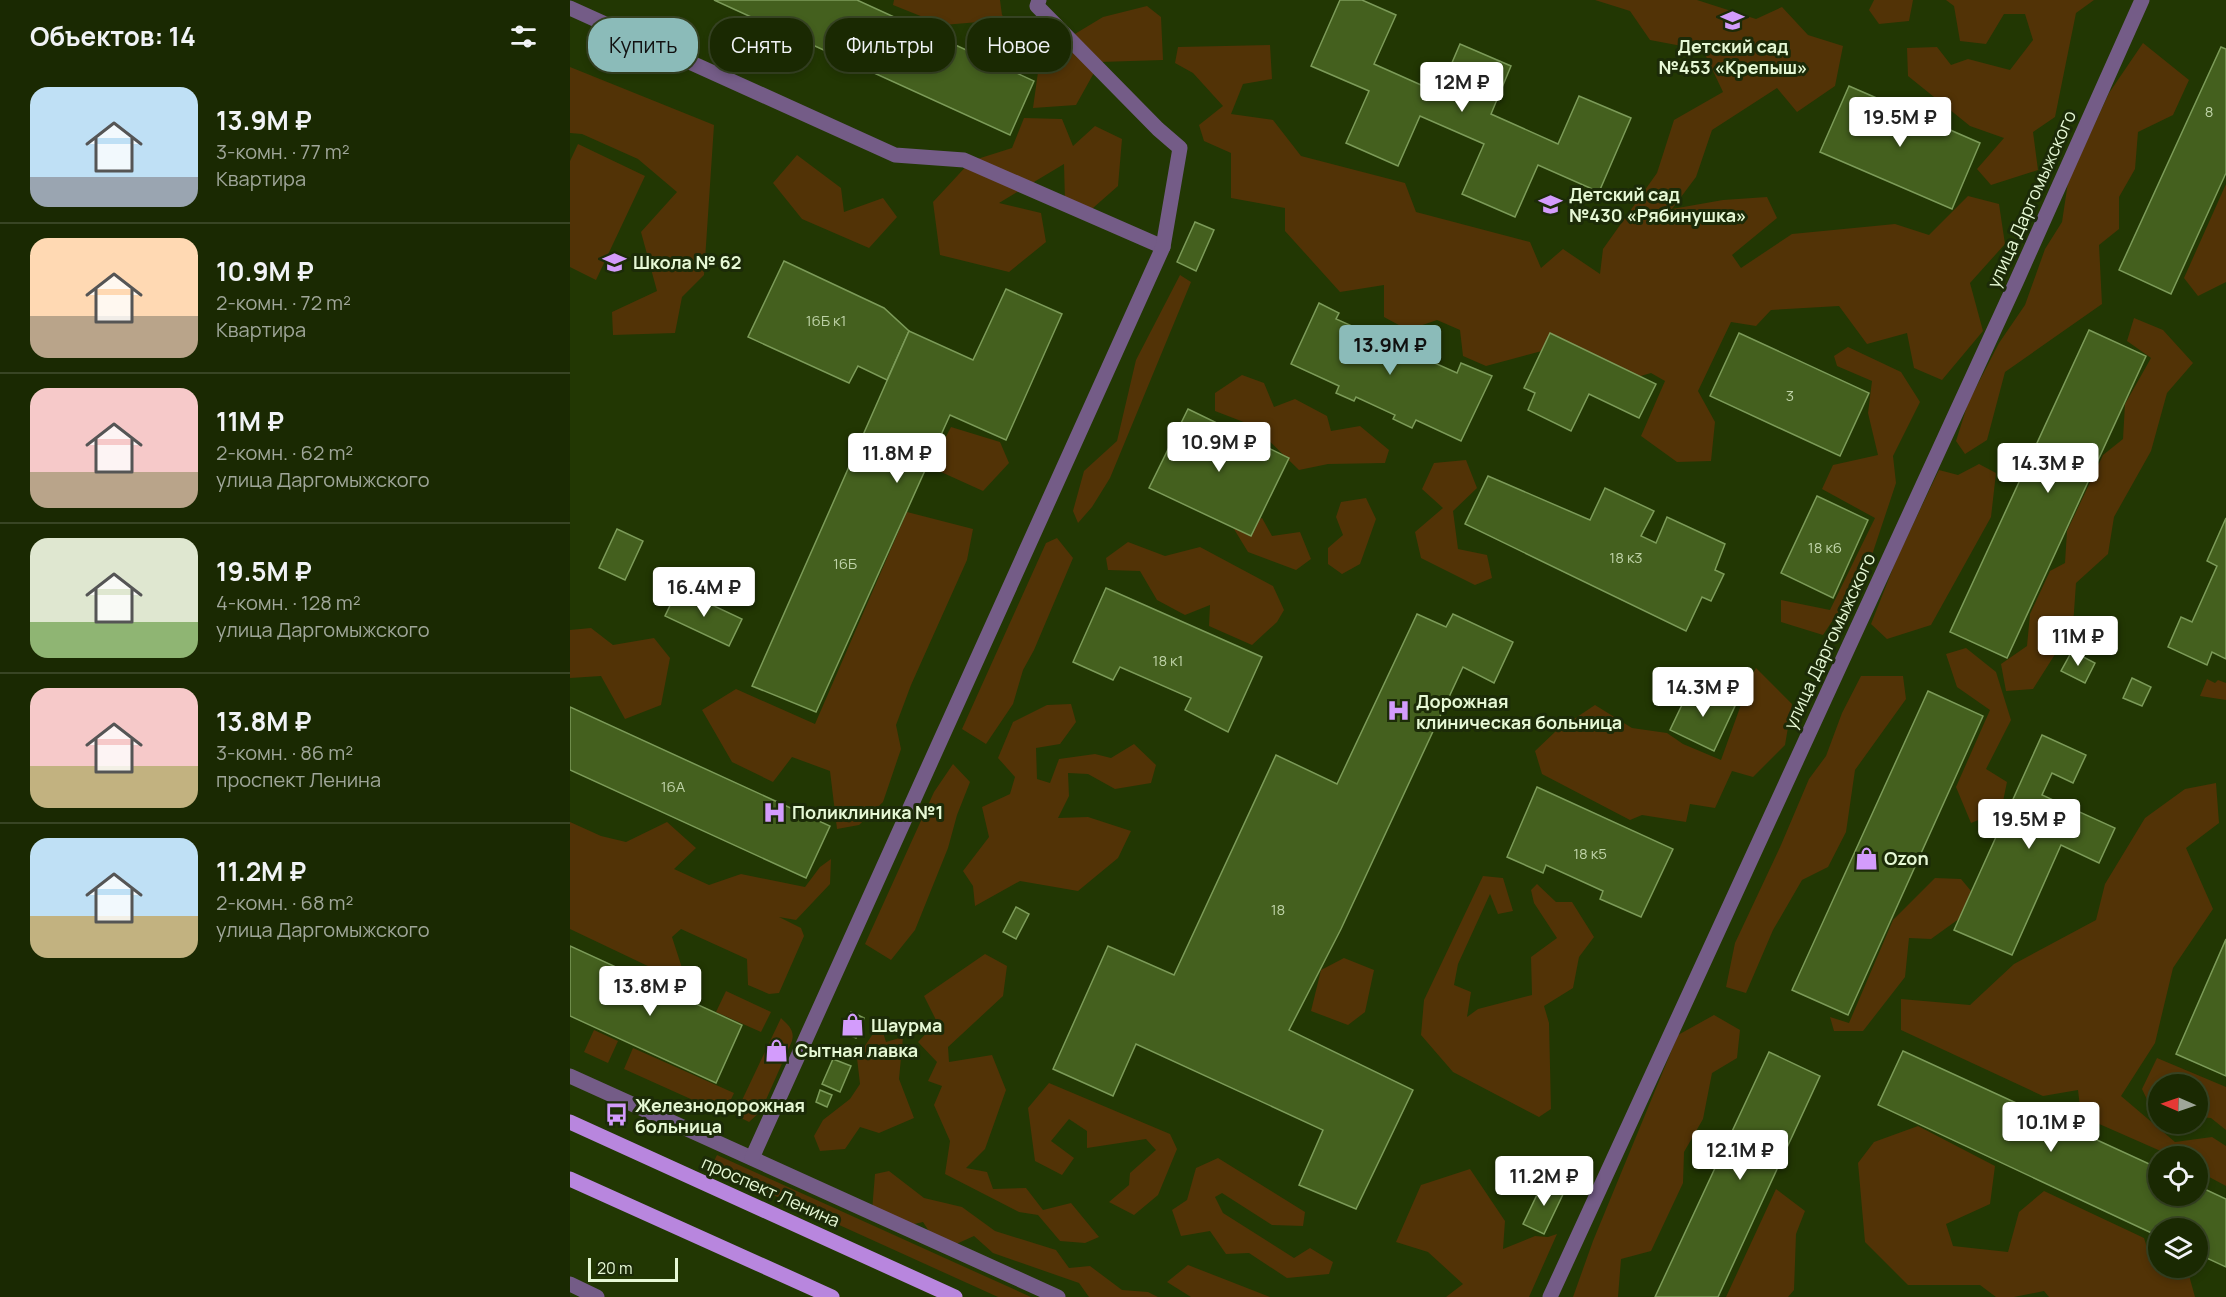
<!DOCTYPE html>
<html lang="ru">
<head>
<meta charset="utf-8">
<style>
  body { margin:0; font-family:Manrope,sans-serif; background:#23310c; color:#f1f3f6; height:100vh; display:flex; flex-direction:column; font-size:22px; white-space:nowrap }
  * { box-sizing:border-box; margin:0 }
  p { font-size:20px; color:#9fa699 }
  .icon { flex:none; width:33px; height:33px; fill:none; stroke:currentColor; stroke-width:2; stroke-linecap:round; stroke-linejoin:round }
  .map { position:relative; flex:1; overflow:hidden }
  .drawer { display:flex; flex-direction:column; background:#1a2902; width:570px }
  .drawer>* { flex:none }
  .banner { position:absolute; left:18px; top:18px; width:570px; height:54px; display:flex; gap:12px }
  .needle { width:39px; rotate:272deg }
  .tools { position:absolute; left:1578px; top:1074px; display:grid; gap:12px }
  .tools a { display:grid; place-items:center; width:60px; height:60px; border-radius:50%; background:#1a2902; box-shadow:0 3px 9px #0003,0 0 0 2px #384524; font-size:30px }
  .scale { position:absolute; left:18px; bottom:15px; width:90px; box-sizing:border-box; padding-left:6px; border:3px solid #e6f8d5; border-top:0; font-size:16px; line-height:21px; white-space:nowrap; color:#e6f8d5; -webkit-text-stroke:4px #1c2b08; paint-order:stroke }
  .price { position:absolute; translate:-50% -51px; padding:0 14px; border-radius:6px; background:#fff; color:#222; font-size:20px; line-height:39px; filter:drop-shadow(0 2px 3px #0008) }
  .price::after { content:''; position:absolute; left:50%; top:36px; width:18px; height:14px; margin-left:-9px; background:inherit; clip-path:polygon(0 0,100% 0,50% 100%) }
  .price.selected { background:#8bbbb9; color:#111 }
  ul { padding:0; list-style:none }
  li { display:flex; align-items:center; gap:18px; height:150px; padding:0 30px }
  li+li { border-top:2px solid #384524 }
  li span { display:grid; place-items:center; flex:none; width:168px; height:120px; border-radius:18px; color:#555 }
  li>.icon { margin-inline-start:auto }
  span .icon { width:72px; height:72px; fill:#fffc; stroke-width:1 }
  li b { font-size:26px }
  h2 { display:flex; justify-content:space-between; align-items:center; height:72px; padding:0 30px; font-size:26px }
  .pill { padding:0 21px; border-radius:24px; background:#1a2902; box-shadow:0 3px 9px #0003,0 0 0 2px #384524; font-size:21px; line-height:54px }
  .pill.selected { background:#8bbbb9; color:#111 }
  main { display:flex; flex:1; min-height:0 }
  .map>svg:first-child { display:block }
  .green { fill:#523306 }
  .building { fill:#44601e; stroke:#7c9b59; stroke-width:1.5 }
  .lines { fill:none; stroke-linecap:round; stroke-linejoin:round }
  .street { stroke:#745c87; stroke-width:15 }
  .primary { stroke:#b886de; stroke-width:15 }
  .labels { text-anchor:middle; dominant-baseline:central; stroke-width:6; stroke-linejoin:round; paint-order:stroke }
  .number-label { font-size:15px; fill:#bed2a7 }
  .poi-label { font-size:18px; font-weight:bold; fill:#e6f8d5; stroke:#1c2b08; text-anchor:start }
  .street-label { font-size:18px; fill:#e6f8d5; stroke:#1c2b08 }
</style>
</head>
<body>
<main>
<section class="drawer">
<h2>Объектов: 14<svg class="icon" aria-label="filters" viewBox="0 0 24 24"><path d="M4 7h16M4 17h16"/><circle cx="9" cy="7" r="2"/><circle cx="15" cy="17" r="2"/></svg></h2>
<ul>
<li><span style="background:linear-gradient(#bfe0f5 75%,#9aa5b1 0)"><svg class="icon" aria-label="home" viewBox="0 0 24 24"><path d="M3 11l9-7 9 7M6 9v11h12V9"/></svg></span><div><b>13.9M ₽</b><p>3-комн. · 77 m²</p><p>Квартира</p></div></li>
<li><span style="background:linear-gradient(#ffd9b3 65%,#b9a48a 0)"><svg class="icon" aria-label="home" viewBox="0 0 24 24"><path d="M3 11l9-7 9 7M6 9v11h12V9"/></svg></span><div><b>10.9M ₽</b><p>2-комн. · 72 m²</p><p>Квартира</p></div></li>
<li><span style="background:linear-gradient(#f6c9c9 70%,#b9a48a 0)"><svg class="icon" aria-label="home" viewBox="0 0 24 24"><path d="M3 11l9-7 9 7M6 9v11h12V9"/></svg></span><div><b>11M ₽</b><p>2-комн. · 62 m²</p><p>улица Даргомыжского</p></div></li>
<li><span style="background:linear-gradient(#dfe7d0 70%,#8fb573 0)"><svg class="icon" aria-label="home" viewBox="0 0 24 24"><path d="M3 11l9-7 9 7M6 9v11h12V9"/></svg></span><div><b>19.5M ₽</b><p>4-комн. · 128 m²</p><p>улица Даргомыжского</p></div></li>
<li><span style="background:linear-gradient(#f6c9c9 65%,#c2b280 0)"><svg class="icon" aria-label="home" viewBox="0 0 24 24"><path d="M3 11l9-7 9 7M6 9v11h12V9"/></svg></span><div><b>13.8M ₽</b><p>3-комн. · 86 m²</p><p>проспект Ленина</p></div></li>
<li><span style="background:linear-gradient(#bfe0f5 65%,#c2b280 0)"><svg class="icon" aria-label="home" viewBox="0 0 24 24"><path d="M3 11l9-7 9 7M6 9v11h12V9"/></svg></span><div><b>11.2M ₽</b><p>2-комн. · 68 m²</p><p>улица Даргомыжского</p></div></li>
</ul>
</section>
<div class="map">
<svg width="1656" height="1297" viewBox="0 0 1656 1297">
  <rect width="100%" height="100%" fill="#223703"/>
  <g class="green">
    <path d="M324,0H430L432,15L470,55L533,17L577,6L591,17L593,60L530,62L506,105L463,108L468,72L412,45L409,22L373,25L323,5Z"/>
    <path d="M1025,0H1127L1186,19L1212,7L1238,35L1273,46L1265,86L1227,112L1207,88L1142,130L1126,177L1102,209L1153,200L1197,197L1207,218L1162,255L1171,268L1222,234L1325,224L1359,235L1398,196L1429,204L1435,244L1400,283L1413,331L1372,380L1344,368L1337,333L1297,344L1269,306L1201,310L1186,326L1161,322L1128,391L1145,422L1141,461L1107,462L1071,436L1095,381L1081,373L1046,383L983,348L916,366L893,356L890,330L867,320L838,330L814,317V285L770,292L715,231V208L661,198V153L634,141L629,125L653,106L623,73L605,63L608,47L700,45L702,79L673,84L661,114L703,120L731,156L835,183L846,212L960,242L971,268L993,249L1030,274L1033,249L1087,173L1104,120L1153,92L1133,50L1080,40L1060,11Z"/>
    <path d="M1304,0H1343L1339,21L1309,24L1299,10Z"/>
    <path d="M1376,0H1524L1506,13L1485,117L1463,132L1468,170L1421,185L1407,169L1434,138L1400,126L1338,76L1337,48L1367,47L1381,65L1398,59L1440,70L1463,40L1455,14H1434L1416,44L1390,41L1384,6Z"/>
    <path d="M1573,43L1619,80L1603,115L1568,132L1565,169L1549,197V229L1529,245L1532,304L1435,372L1417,440L1395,454L1386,441L1398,403L1429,343L1455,305L1475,249L1492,222L1498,182L1539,93Z"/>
    <path d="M0,67L144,125L134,275L112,297L105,333L43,335L42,312L87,291L71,232L107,192L68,159L12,134L0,133Z"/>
    <path d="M454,118L492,119L503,146L525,126L552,139L548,186L515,215L495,202L494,164L429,203L471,213L476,242L439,272L370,255L363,202L401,161L442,148Z"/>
    <path d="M8,144L75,176L26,280L0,267V161Z"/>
    <path d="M227,155L271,188L274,212L313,198L327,217L299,248L232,219L203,183Z"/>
    <path d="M1656,184V282L1628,296L1614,278Z"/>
    <path d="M610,275L621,282L540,478L522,507L508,523L503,511L514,471L547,441L566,360Z"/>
    <path d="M1564,318L1593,330L1623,363L1597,393L1581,451L1544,517L1538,554L1506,583L1503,626L1463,689L1436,691L1431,664L1457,646L1460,614L1480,571L1495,563L1497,531L1533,455L1553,439L1555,404L1581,358L1557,341Z"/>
    <path d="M1278,347L1331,372L1350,402L1323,456L1326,483L1298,567L1253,635L1211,622V600L1260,610L1305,518L1252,489L1263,465L1308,455L1298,413L1302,381L1267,366L1264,356Z"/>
    <path d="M672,375L694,383L704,407L725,399L757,416L761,431L790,426L819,450L815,463L758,464L729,470L684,426L645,411V393Z"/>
    <path d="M381,427L430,442L439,463L413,491L360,467Z"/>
    <path d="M896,460L907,488L883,511L888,549L917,555L922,578L905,585L851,558L845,532L873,508L852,489L864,463Z"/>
    <path d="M1409,464L1426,473L1421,517L1361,625L1317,639L1301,624L1327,558L1369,470L1388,475Z"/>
    <path d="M796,498L806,519L790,564L772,574L758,564V548L773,535L766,517L771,502Z"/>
    <path d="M337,512L403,529L397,560L341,685L326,725L331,749L313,802L289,825L267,829L260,771L222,757L203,782L162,762L132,710L166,689L245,724Z"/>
    <path d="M692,518L702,536L730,532L741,559L726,570L678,552L664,529Z"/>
    <path d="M487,538L503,558L464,650L453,670L443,704L416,744L392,729L476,543Z"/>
    <path d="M558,542L595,556L630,547L703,586L714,610L707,622L682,645L639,626L640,605L615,615L587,600L570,571L538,570L536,558Z"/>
    <path d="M21,628L43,645L84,638L100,658L91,705L55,719L31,676L0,678V630Z"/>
    <path d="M1396,648L1426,672L1441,720L1416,769L1437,782L1431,811L1401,823L1386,787L1420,710L1387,687L1376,654Z"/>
    <path d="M1186,668L1222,704L1215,745L1183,777L1162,771L1145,808L1120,804L1116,822L1072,815L1060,820L972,774L965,751L986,731L1025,705L1062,728L1097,733L1113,744L1151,760L1181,677Z"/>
    <path d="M1291,676H1333L1336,699L1285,770L1276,832L1258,867L1232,880L1203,930L1176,993L1156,987L1165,943L1211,845L1239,779L1256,756L1272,713Z"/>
    <path d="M1637,679L1645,683L1648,680L1656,683V700L1630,696Z"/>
    <path d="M501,704L506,722L490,744L466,748L467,779L480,783L489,759L525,754L541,758L564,744L586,765L581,783L545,789L518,774L498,773L499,796L488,818L518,817L561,831L548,858L508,891L450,881L405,906L403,886L393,871L419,837L412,807L440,794L445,777L428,758L443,722L477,705Z"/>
    <path d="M383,764L400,782L387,815L378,848L345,930L321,960L295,944L364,792Z"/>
    <path d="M1646,783L1649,823L1616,848L1643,909L1603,968L1585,1043L1551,1096L1605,1142L1642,1137L1656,1146V1186L1628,1171V1156H1602L1511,1116L1508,1090L1473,1096L1331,1030V999L1400,1005L1444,964L1526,920L1535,884L1575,818L1615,789Z"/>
    <path d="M0,822L31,836L56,842L97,822L126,848L104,869L139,885L171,874L235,887L250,867L261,859L260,884L226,920L209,917L231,928L234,936L209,993L199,994L178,985L177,959L111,929L102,937L113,971L101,977L0,929Z"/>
    <path d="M913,876L933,878L943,911L928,914L920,894L888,964L884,985L901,992L897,1017L908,1009L962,995L961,957L987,938L964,903L961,890L967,884L986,902H1002L1024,937L1009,957L1003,988L974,1006L979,1023L981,1109L969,1117L883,1072L851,1035L854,1000Z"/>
    <path d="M1365,878L1391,879L1411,903L1361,939L1339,938L1335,977L1293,1031H1264L1260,1017L1279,1023L1323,920Z"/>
    <path d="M415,954L437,966L433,996L378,1047L379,1062L422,1055L436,1090L415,1149L396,1168L417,1172L423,1189L456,1188L473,1210L501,1203L529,1237L515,1243L490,1241L468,1215L449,1212L375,1174L380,1141L364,1105L372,1086L358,1081L367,1062L348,1042L367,1022L354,996Z"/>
    <path d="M774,958L804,970L795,1012L778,1025L741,1011L751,970Z"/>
    <path d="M156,991L201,1012L191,1032L146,1012Z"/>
    <path d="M1144,1015L1170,1030L1167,1058L1142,1073L1133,1119L1114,1152L1113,1183L1081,1251L1051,1259L1048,1297H1003L1023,1241L1108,1035Z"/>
    <path d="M211,1018C218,1025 225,1030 222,1041L191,1111L179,1122L165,1115Z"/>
    <path d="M310,1023L316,1042L333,1037L329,1079L344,1118L309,1133L290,1127L275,1149L250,1151L244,1136L253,1120L280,1099L290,1084L287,1058Z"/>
    <path d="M24,1030L48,1041L38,1063L14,1052Z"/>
    <path d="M63,1048L164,1093L154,1114L54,1069Z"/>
    <path d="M1587,1058L1656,1087V1130L1641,1118L1628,1117V1084H1588V1114H1584L1572,1089Z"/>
    <path d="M479,1083L600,1134L607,1149L588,1195L564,1215L539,1202L559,1185L560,1173L586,1150L576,1139L517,1148V1131L499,1119L481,1141L504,1158L492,1175L465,1161L458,1108Z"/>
    <path d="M1348,1126L1425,1166L1420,1204L1376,1224L1383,1246L1438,1252L1449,1212L1474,1191L1574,1238L1582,1263H1588V1268H1617L1625,1297H1479L1474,1291L1444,1297H1426L1410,1285H1338L1295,1242L1288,1163L1304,1142Z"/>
    <path d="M147,1155L461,1297H428L141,1167Z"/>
    <path d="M648,1158L735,1212L733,1226L702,1225L652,1193L645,1197L653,1213L724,1258L740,1248L763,1262L759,1274L717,1278L679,1253L656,1254L640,1231L611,1236L602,1210L617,1200L626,1168Z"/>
    <path d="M900,1169L935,1221L933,1249L965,1236L978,1237L987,1234L959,1297H876L893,1284L858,1252L826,1242L851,1185Z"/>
    <path d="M319,1171L354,1198L392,1207L425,1231L486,1250L499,1268L520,1266L552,1290L578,1292L588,1297H519L509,1283L423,1253L404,1236L384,1245L364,1239L353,1222L327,1228L302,1211L305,1174Z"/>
    <path d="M1206,1189L1235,1211L1226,1234L1224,1290L1218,1297H1156Z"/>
    <path d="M618,1265L700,1297H621L597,1282Z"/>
  </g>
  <g class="building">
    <path d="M144,0H287L464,81L440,135Z"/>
    <path d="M770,0H792L826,15L804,64L869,93L890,44L941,66L921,114L988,144L1009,96L1061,118L1029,192L968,165L945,217L892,194L914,144L850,116L828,166L776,143L799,91L741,66Z"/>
    <path d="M1651,47L1656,49V173L1601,294L1549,270Z"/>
    <path d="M1279,86L1410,143L1382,209L1250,152Z"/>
    <path d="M625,222L644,230L626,271L607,262Z"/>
    <path d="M214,261L314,308L339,331L317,380L288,366L279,383L178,337Z"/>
    <path d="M436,289L492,314L436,440L380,415L246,712L182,686L339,331L403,360Z"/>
    <path d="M749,303L769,313L766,319L887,373L891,363L922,376L891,441L846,420L842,428L823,419L825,415L786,397L784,401L766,393L769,386L721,364Z"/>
    <path d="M1519,330L1576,356L1437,658L1380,632Z"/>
    <path d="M980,333L1086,384L1069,418L1019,394L1001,431L958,410L965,393L954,388Z"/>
    <path d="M1169,333L1299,393L1270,456L1140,396Z"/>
    <path d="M618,409L719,458L681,536L579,488Z"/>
    <path d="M918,476L1020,520L1035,488L1084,511L1071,536L1086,543L1097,517L1155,544L1145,570L1154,574L1141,601L1132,597L1116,631L895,524Z"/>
    <path d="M1247,496L1298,520L1263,598L1211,573Z"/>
    <path d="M1656,518V659L1642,652L1637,665L1598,647L1611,617L1622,622L1647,566L1637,561Z"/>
    <path d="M47,529L73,541L55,580L29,568Z"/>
    <path d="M536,588L692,657L658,732L615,710L621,698L550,667L543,680L503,662Z"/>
    <path d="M108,589L172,619L159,646L95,616Z"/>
    <path d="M847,614L876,627L883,614L943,642L924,683L893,667L771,929L719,1030L843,1090L786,1209L729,1185L753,1130L566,1044L543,1096L483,1069L538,946L604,975L706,755L767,784Z"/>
    <path d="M1502,651L1525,663L1515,683L1491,671Z"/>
    <path d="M1562,678L1581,687L1572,706L1553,698Z"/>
    <path d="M1121,686L1165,706L1144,751L1100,730Z"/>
    <path d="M1358,691L1413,716L1278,1015L1222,990Z"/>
    <path d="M0,707L260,826L236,878L0,770Z"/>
    <path d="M1472,735L1516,755L1503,783L1482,773L1472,795L1545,828L1529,863L1491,845L1442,955L1384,930Z"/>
    <path d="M967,787L1103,849L1071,917L1030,899L1033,891L976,865L973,873L937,857Z"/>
    <path d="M446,907L459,914L446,939L433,932Z"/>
    <path d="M1656,939V1076L1606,1054Z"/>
    <path d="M0,946L172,1025L146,1083L0,1016Z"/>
    <path d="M281,1012L294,1018L286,1038L272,1032Z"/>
    <path d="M205,1042L214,1047L209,1057L200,1053Z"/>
    <path d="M1333,1051L1588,1168V1196H1628V1186L1656,1199V1267L1628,1254V1228H1588V1236L1308,1105Z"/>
    <path d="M1199,1052L1250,1076L1148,1297H1085Z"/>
    <path d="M263,1059L281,1066L270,1092L252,1084Z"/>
    <path d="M250,1090L262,1095L257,1107L246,1102Z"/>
    <path d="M974,1180L995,1190L974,1234L953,1224Z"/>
  </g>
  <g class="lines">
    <g class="street">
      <path d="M0,8L325,155L394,160L593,247"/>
      <path d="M0,1076L488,1297"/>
      <path d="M182,1158L593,247L610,148L588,129L467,6L469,0"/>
      <path d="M0,1284L27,1297"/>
      <path d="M980,1297L1447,280L1572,0"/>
    </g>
    <g class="primary">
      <path d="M0,1122L385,1297"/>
      <path d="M0,1179L262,1297"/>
    </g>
  </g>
  <defs>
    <symbol id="school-bare" viewBox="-9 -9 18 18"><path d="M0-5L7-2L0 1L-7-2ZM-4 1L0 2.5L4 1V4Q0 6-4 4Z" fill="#d39cfc" stroke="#1c2b08" stroke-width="2.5" paint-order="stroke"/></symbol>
    <symbol id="hospital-bare" viewBox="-9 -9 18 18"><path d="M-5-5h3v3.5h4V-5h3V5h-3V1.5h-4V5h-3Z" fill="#d39cfc" stroke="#1c2b08" stroke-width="2.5" paint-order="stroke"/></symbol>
    <symbol id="shop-bare" viewBox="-9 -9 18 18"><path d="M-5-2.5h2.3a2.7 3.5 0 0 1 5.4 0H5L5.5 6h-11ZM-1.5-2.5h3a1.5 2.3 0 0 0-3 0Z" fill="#d39cfc" stroke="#1c2b08" stroke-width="2.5" paint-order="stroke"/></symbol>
    <symbol id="bus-bare" viewBox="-9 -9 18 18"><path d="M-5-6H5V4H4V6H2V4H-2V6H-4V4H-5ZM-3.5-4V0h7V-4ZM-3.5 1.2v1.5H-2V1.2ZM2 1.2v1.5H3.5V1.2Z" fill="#d39cfc" stroke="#1c2b08" stroke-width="2.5" paint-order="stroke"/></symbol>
  </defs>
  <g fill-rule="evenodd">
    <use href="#school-bare" x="1146" y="4" width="33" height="33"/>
    <use href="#school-bare" x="964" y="188" width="33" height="33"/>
    <use href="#school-bare" x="28" y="246" width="33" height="33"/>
    <use href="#hospital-bare" x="812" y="694" width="33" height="33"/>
    <use href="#hospital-bare" x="188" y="796" width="33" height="33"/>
    <use href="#shop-bare" x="1280" y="842" width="33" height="33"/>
    <use href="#shop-bare" x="266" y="1008" width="33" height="33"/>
    <use href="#shop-bare" x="190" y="1034" width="33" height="33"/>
    <use href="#bus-bare" x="30" y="1098" width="33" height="33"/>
  </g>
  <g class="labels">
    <g class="number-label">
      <text x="1639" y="111">8</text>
      <text x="256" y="320">16Б к1</text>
      <text x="1220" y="395">3</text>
      <text x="1255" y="547">18 к6</text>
      <text x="1056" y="557">18 к3</text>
      <text x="275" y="563">16Б</text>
      <text x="598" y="660">18 к1</text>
      <text x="103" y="786">16А</text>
      <text x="1020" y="853">18 к5</text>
      <text x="708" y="909">18</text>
    </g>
    <g class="poi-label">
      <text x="1163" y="46" text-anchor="middle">Детский сад<tspan x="1163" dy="21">№453 «Крепыш»</tspan></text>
      <text x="999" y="194">Детский сад<tspan x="999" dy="21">№430 «Рябинушка»</tspan></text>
      <text x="63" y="262">Школа № 62</text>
      <text x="846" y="701">Дорожная<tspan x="846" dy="21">клиническая больница</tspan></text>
      <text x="222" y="812">Поликлиника №1</text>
      <text x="1314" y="858">Ozon</text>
      <text x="301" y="1025">Шаурма</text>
      <text x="225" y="1050">Сытная лавка</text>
      <text x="65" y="1105">Железнодорожная<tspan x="65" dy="21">больница</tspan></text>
    </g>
    <g class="street-label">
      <text transform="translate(1461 199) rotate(-66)">улица Даргомыжского</text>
      <text transform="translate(1259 641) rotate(-65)">улица Даргомыжского</text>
      <text transform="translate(201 1191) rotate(24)">проспект Ленина</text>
    </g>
  </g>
</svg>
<div class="tools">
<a><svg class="needle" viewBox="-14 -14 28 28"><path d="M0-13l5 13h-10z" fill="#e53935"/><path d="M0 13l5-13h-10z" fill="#9fa699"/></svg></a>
<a><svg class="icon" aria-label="locate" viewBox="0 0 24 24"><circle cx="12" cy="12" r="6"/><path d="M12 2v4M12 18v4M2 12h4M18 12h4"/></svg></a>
<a><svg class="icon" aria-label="layers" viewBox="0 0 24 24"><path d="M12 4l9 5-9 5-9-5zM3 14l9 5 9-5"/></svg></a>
</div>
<div class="scale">20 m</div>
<b class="price" style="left:892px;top:113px">12M ₽</b>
<b class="price" style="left:1330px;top:148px">19.5M ₽</b>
<b class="price selected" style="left:820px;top:376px">13.9M ₽</b>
<b class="price" style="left:649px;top:473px">10.9M ₽</b>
<b class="price" style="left:327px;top:484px">11.8M ₽</b>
<b class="price" style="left:1478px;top:494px">14.3M ₽</b>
<b class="price" style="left:134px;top:618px">16.4M ₽</b>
<b class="price" style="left:1508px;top:667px">11M ₽</b>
<b class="price" style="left:1133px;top:718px">14.3M ₽</b>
<b class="price" style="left:1459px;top:850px">19.5M ₽</b>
<b class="price" style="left:80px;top:1017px">13.8M ₽</b>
<b class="price" style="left:1481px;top:1153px">10.1M ₽</b>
<b class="price" style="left:1170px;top:1181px">12.1M ₽</b>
<b class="price" style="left:974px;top:1207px">11.2M ₽</b>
<div class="banner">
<a class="pill selected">Купить</a>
<a class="pill">Снять</a>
<a class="pill">Фильтры</a>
<a class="pill">Новое</a>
</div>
</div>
</main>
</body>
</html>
